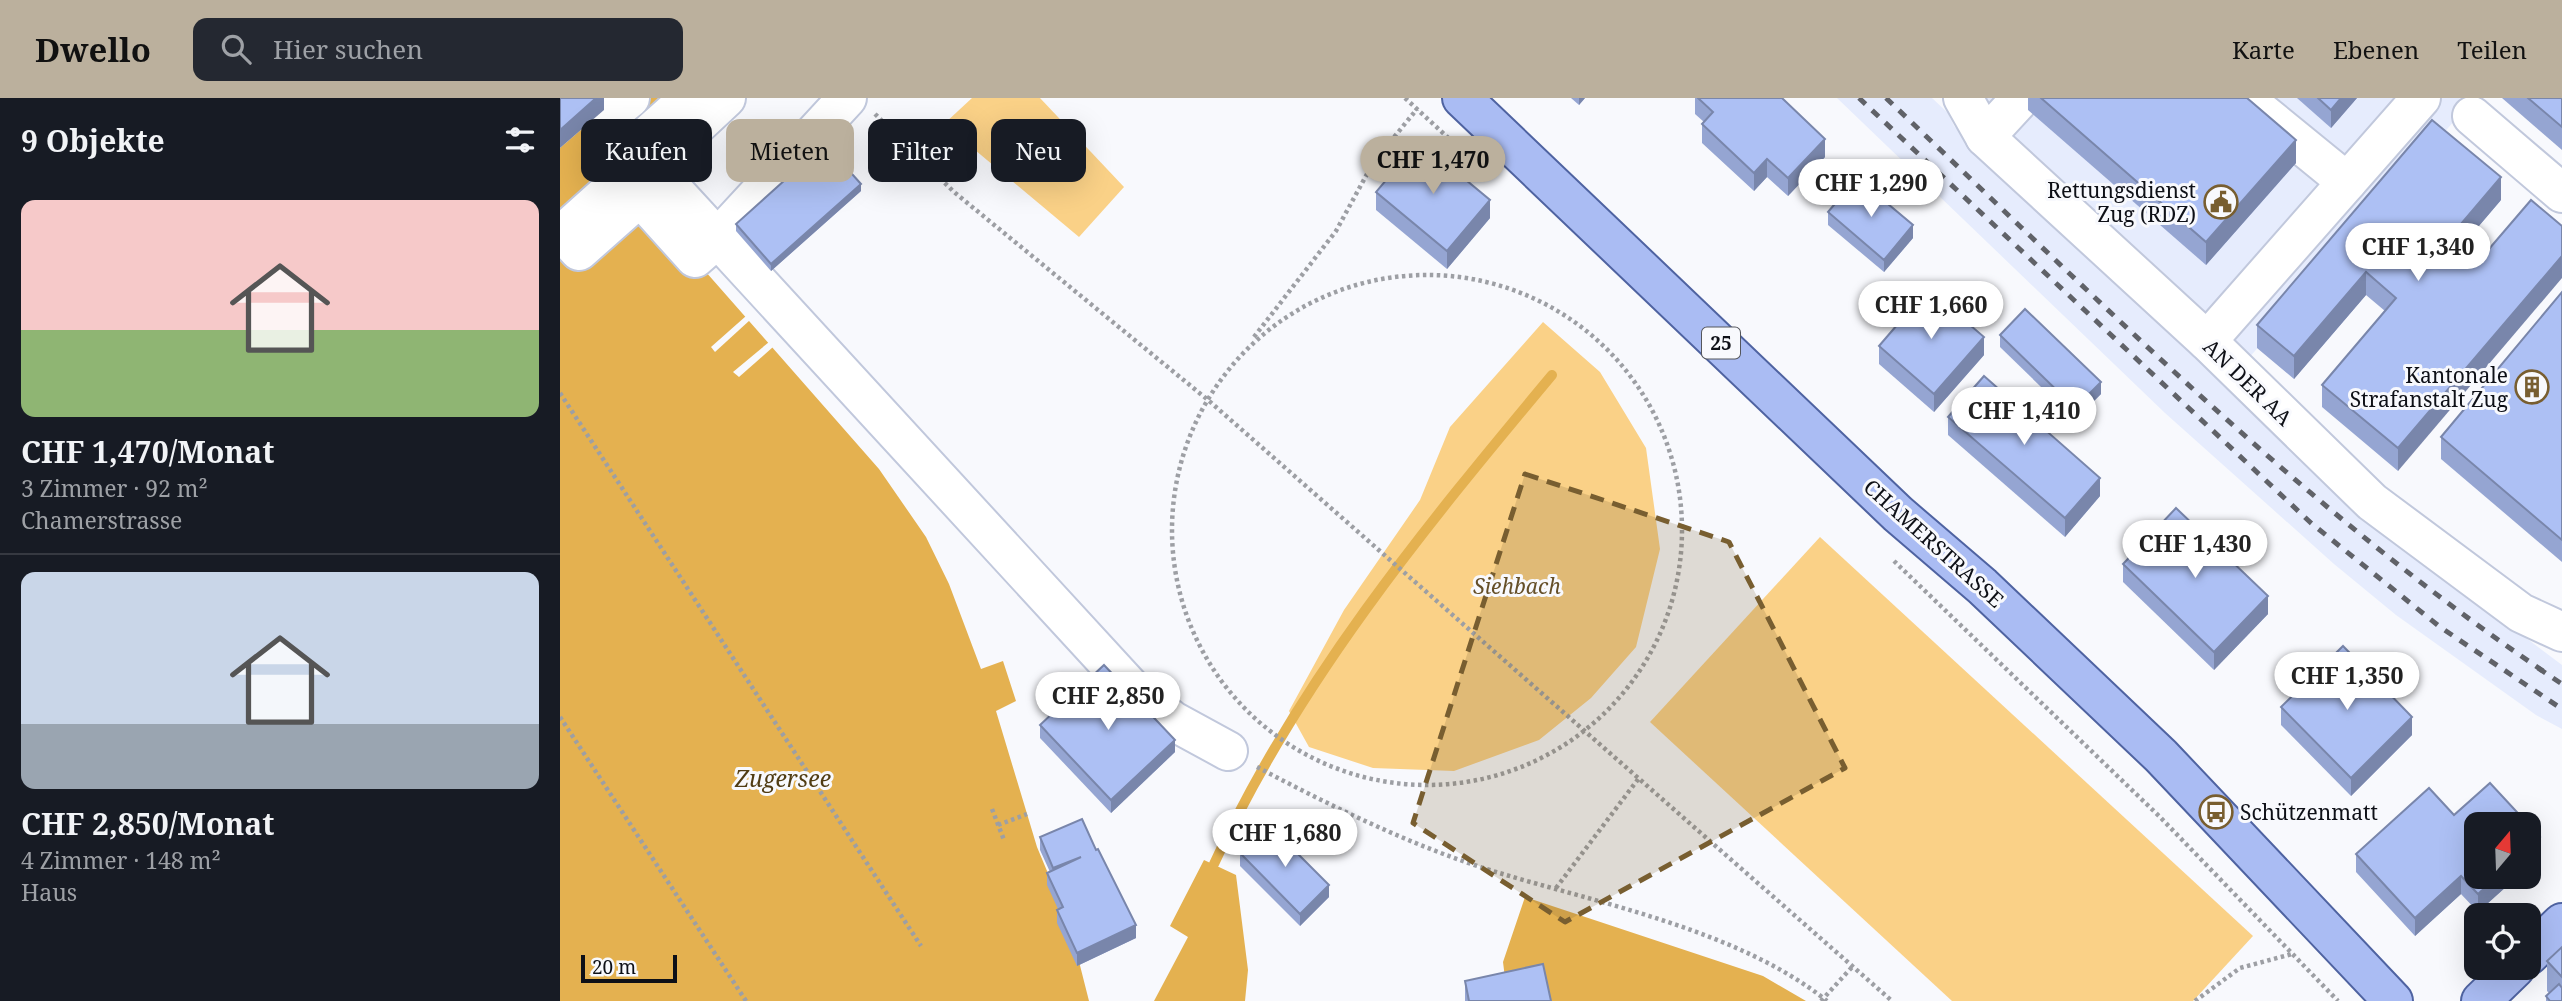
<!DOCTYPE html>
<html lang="de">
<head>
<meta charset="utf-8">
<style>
  body { margin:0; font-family:"Noto Serif",serif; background:#242831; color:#f1f3f6; height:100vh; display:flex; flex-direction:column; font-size:26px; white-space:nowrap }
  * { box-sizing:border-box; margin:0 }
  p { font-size:23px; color:#9ea1a6 }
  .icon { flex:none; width:38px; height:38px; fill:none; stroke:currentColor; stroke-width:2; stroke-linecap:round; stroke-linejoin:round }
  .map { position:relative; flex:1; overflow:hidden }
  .drawer { display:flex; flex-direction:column; background:#171b24; width:560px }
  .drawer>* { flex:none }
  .hud { position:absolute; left:21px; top:21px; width:665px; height:63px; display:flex; gap:14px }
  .needle { width:46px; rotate:19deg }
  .fabs { position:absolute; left:1904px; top:714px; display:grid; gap:14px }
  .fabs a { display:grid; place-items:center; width:77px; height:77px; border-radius:14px; background:#171b24; box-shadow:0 7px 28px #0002; font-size:35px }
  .scale { position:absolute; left:21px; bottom:18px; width:96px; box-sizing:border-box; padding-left:7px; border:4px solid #0e1017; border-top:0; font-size:19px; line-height:24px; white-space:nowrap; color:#0e1017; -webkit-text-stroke:5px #f8f9fd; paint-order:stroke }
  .price { position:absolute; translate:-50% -60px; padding:0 16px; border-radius:24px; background:#fff; color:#222; font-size:23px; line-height:46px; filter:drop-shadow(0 2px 4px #0008) }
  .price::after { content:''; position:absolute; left:50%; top:42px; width:21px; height:16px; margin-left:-10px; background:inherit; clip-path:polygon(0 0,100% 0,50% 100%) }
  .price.active { background:#bbb09d; color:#111 }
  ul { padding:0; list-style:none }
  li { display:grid; align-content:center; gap:14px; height:371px; padding:0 21px }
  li+li { border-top:2px solid #363941 }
  li span { display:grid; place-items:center; height:217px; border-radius:14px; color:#555 }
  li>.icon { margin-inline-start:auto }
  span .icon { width:126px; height:126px; fill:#fffc; stroke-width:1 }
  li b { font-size:30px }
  h2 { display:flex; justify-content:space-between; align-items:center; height:84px; padding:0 21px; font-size:30px }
  .tag { padding:0 24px; border-radius:14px; background:#171b24; box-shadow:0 7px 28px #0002; font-size:24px; line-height:63px }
  .tag.active { background:#bbb09d; color:#111 }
  header { display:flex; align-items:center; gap:42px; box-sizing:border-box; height:98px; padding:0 35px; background:#bbb09d; color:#111 }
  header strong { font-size:33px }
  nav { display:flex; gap:38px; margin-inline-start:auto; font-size:24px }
  .search { width:490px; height:63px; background:#242831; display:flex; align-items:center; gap:18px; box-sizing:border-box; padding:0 24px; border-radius:14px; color:#9ea1a6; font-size:26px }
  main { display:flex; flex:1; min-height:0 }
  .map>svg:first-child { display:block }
  .built { fill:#e6ecfd }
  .green { fill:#fad187 }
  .water { fill:#e4b150 }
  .pier { fill:#f8f9fd }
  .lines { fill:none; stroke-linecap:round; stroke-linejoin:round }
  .stream { stroke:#e4b150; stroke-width:10 }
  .minor-casing { stroke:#c1c8dc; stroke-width:42 }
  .major-casing { stroke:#4f63a1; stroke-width:42 }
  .path { stroke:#9d9fa4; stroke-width:4.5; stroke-dasharray:3.5 3.5; stroke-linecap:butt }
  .minor { stroke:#fff; stroke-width:38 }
  .major { stroke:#aabcf3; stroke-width:38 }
  .rail { stroke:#606268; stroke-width:5; stroke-dasharray:9 9; stroke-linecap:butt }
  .wall { fill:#95a5d2 }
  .shaded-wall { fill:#7986ab }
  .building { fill:#adc0f4; stroke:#7986ab; stroke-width:2 }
  .marked { fill:#785e30; fill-opacity:0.2; stroke:#785e30; stroke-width:5; stroke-dasharray:14 9; stroke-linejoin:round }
  .labels { text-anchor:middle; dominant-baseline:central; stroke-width:6; stroke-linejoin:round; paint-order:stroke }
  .shield { fill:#f8f9fd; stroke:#54565c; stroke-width:2 }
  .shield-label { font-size:19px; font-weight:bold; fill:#0e1017 }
  .poi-label { font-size:21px; fill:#0e1017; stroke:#f8f9fd; text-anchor:end }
  .street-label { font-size:21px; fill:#0e1017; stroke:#f8f9fd }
  .park-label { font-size:21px; font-style:italic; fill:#654f28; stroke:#f8f9fd }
  .water-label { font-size:23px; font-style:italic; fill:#503c13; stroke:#f8f9fd }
</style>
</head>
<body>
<header>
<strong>Dwello</strong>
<div class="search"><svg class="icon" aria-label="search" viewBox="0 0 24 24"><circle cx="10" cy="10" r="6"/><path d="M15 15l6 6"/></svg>Hier suchen</div>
<nav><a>Karte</a><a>Ebenen</a><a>Teilen</a></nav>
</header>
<main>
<section class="drawer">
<h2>9 Objekte<svg class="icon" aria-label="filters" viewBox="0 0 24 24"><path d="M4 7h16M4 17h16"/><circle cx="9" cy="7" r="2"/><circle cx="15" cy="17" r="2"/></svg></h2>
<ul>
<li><span style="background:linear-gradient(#f6c9c9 60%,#8fb573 0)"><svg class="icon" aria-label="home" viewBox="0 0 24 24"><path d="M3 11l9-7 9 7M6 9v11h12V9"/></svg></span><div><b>CHF 1,470/Monat</b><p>3 Zimmer · 92 m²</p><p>Chamerstrasse</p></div></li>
<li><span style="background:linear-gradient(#c9d6e8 70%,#9aa5b1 0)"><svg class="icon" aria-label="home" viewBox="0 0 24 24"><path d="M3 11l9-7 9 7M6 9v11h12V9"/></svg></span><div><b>CHF 2,850/Monat</b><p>4 Zimmer · 148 m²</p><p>Haus</p></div></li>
</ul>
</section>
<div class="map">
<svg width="2002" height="903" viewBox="0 0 2002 903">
  <rect width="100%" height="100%" fill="#f8f9fd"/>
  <g class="built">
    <path d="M1277,0H1372L1388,15L1394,28L1864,463L2002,567V631L1976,617L1836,517L1774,466L1605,315Z"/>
    <path d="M1425,0H1914L1688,261L1417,10Z"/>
  </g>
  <g class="green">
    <path d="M412,0H480L564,89L519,139L384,26Z"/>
    <path d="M983,224L1040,274L1086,350L1100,451L1076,549L1031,600L979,642L894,673L813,670L749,649L729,613L784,512L860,402L890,329Z"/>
    <path d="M1260,439L1693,838L1633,903H1392L1090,624Z"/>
  </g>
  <g class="water">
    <path d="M70,0H123L80,99L319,371L366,439L389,486L421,571L443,563L456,603L436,613L477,749L510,828L529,903H0V50L44,12Z"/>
    <path d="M644,762L676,777L688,872L685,903H594L628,839L610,828Z"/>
    <path d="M965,799L1203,878L1246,903H941L946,888L943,864Z"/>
  </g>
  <g class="pier">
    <path d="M186,218L190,222L155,254L151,249Z"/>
    <path d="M209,244L213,249L179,279L173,274Z"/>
  </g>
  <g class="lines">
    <path class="stream" d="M654,766C736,586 865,429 992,277"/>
    <defs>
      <g id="minor">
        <path d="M33,0L48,18L70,0"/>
        <path d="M123,0L126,3L80,44L85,50L58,75L63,81L3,135L19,153L80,99L135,160L157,141L287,0"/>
        <path d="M166,0L92,69L571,590L613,623L668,653"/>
        <path d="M1403,0L1425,39L1647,243L1812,404L1961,515L2002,534"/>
        <path d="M1684,0L1787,84"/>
        <path d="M1912,18L2002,95"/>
        <path d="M1425,39L1461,0"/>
        <path d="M1647,243L1861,0"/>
      </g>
      <g id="major">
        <path d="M902,0L1338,416L1422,488L1601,658L1833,903"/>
        <path d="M1969,857L2002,825"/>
        <path d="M1921,903L1955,870"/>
      </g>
    </defs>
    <use href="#minor" class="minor-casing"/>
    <use href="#major" class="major-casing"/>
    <g class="path">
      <path d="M845,0L896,47"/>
      <path d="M315,16L394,94L648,302L1332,903"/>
      <circle cx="867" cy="432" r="255"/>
      <path d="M694,239L776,133L813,65L857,11"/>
      <path d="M0,295L361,848"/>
      <path d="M1334,463L1600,719L1778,903"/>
      <path d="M0,619L186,903"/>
      <path d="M697,669C773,709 854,749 936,774C1042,806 1180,833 1267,903"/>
      <path d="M432,711L444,742"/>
      <path d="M438,727L467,716"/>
      <path d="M996,790L1079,680"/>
      <path d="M1261,903L1293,868"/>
      <path d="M1635,903L1680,870L1732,856"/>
    </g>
    <use href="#minor" class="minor"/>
    <use href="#major" class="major"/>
    <g class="rail">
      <path d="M1299,0L1751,425L1880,529L2002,611"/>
      <path d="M1326,0C1538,201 1743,411 1986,575"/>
      <path d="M1978,570L2002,586"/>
    </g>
  </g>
  <g class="wall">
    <path d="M1011,0H1025L1019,7Z"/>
    <path d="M1135,0H1222L1265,59L1228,98L1207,79L1194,93L1142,45V26L1144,24L1135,16Z"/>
    <path d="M1468,0H1687L1736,65L1646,167L1468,12Z"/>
    <path d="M1737,0H1797L1771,30Z"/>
    <path d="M1942,0H2002V52Z"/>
    <path d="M301,93L211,173L176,133V126Z"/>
    <path d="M816,94L930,120L887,171L816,112Z"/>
    <path d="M1941,102L1912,136L1838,373L1762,309V287L1825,213L1806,197L1734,281L1697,250V227Z"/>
    <path d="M1268,114L1353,140L1324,174L1268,127Z"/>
    <path d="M2002,194V464L1881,361V339Z"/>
    <path d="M1440,237L1541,296L1515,322L1440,249Z"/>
    <path d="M1319,248L1424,257L1374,314L1319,266Z"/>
    <path d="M1388,319L1540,398L1505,439L1388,337Z"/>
    <path d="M1563,466L1708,516L1654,572L1563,484Z"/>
    <path d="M1721,609L1852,637L1791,698L1721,627Z"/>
    <path d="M480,627L615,654L551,715L480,640Z"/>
    <path d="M480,739L576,840L517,868L497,825V812L498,811L487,787V775L490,774L480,752Z"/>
    <path d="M680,755L769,799L740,828L680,768Z"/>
    <path d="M1796,756L1916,779H1957L1918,814L1901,796L1855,838L1796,774Z"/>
    <path d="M2002,849V903H1986V898L1989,895L1987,893V863Z"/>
    <path d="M905,883L991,903H905Z"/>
  </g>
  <g class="shaded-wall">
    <path d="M36,0H44V12L0,50V32Z"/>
    <path d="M1019,0H1025L1019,7Z"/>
    <path d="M1781,0H1797L1771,30V12Z"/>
    <path d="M1265,41V59L1228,98V80Z"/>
    <path d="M1736,42V65L1646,167V144Z"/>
    <path d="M1207,61V79L1194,93V75Z"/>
    <path d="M1941,79V102L1901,149V126Z"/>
    <path d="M301,86V93L211,173V166Z"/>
    <path d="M930,102V120L887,171V153Z"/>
    <path d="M1353,127V140L1324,174V162Z"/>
    <path d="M2002,158V180L1838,373V350Z"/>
    <path d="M1806,174V197L1734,281V258Z"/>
    <path d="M1424,239V257L1374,314V296Z"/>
    <path d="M1541,284V296L1515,322V310Z"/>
    <path d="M1540,380V398L1505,439V420Z"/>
    <path d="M1708,498V516L1654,572V554Z"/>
    <path d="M1852,619V637L1791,698V680Z"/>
    <path d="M615,642V654L551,715V702Z"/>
    <path d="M1980,739V758L1969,768V750Z"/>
    <path d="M1901,778V796L1855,838V820Z"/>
    <path d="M1937,779H1957L1918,814V796Z"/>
    <path d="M769,787V799L740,828V816Z"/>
    <path d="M576,827V840L517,868V855Z"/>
  </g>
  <g class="building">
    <path d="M0,0H36L0,32Z"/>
    <path d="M1138,0H1222L1265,41L1228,80L1207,61L1194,75L1142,26L1153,14Z"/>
    <path d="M1481,0H1687L1736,42L1646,144Z"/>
    <path d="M1758,0H1781L1771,12Z"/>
    <path d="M1968,0H2002V29Z"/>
    <path d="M1872,22L1941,79L1901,126L1929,151L1971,102L2002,128V158L1838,350L1762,287L1836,200L1806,174L1734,258L1697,227Z"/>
    <path d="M859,43L930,102L887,153L816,94Z"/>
    <path d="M265,46L301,86L211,166L176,126Z"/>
    <path d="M1297,80L1353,127L1324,162L1268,114Z"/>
    <path d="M1368,191L1424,239L1374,296L1319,248Z"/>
    <path d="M2002,194V442L1881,339Z"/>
    <path d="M1465,211L1541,284L1515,310L1440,237Z"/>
    <path d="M1424,278L1540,380L1505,420L1388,319Z"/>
    <path d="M1616,410L1708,498L1654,554L1563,466Z"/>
    <path d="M1783,548L1852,619L1791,680L1721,609Z"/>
    <path d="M544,567L615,642L551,702L480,627Z"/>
    <path d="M1930,685L1968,726H1916V779H1937L1918,796L1901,778L1855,820L1796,756L1869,690L1894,717Z"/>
    <path d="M522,721L536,752L538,751L576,827L517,855L497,812L503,809L487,775L521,759L493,770L480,739Z"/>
    <path d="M709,727L769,787L740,816L680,755Z"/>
    <path d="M1969,727L1980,739L1969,750Z"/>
    <path d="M2002,849V879L1987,863Z"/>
    <path d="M983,866L991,903H909L905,883Z"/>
    <path d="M1999,886L2002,890V903H1990L1986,898Z"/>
  </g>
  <path class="marked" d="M965,376L1169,444L1285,670L1005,824L853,725Z"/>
  <defs>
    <symbol id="civic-ring" viewBox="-11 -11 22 22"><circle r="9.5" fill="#f8f9fd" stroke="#785e30" stroke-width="1.5"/><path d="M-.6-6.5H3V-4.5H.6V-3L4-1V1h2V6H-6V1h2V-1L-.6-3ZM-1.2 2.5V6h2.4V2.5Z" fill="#785e30"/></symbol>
    <symbol id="building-ring" viewBox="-11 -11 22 22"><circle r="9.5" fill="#f8f9fd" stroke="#785e30" stroke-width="1.5"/><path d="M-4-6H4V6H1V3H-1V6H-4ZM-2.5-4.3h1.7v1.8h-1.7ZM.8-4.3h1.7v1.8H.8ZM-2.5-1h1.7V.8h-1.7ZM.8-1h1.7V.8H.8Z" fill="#785e30"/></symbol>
    <symbol id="bus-ring" viewBox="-11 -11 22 22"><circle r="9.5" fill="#f8f9fd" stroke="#785e30" stroke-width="1.5"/><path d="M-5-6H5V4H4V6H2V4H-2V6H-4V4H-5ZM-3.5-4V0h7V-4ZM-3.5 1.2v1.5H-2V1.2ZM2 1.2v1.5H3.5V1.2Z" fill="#785e30"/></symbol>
  </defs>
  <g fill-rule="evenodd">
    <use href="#civic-ring" x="1642" y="85" width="38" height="38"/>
    <use href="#building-ring" x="1953" y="270" width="38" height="38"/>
    <use href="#bus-ring" x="1637" y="695" width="38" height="38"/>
  </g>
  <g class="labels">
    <rect class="shield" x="1142" y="229.5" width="38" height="31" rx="5"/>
    <g class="shield-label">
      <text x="1161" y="245">25</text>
    </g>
    <g class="poi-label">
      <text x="1636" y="92">Rettungsdienst<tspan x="1636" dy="24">Zug (RDZ)</tspan></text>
      <text x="1948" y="277">Kantonale<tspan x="1948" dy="24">Strafanstalt Zug</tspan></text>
      <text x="1680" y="714" text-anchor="start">Schützenmatt</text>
    </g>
    <g class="street-label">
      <text transform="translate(1688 284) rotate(44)">AN DER AA</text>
      <text transform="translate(1374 445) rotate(42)">CHAMERSTRASSE</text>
    </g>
    <g class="park-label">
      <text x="957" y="488">Siehbach</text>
    </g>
    <g class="water-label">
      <text x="223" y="680">Zugersee</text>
    </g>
  </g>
</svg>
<div class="fabs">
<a><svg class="needle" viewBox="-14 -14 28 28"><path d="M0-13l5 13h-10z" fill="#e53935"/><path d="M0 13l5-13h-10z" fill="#9ea1a6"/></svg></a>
<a><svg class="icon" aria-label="locate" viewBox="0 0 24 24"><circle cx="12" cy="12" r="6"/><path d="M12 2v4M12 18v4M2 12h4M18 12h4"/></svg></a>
</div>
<div class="scale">20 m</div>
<b class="price active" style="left:873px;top:98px">CHF 1,470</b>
<b class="price" style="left:1311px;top:121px">CHF 1,290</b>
<b class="price" style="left:1858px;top:185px">CHF 1,340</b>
<b class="price" style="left:1371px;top:243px">CHF 1,660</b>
<b class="price" style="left:1464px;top:349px">CHF 1,410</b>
<b class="price" style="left:1635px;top:482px">CHF 1,430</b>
<b class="price" style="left:1787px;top:614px">CHF 1,350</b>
<b class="price" style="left:548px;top:634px">CHF 2,850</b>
<b class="price" style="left:725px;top:771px">CHF 1,680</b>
<div class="hud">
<a class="tag">Kaufen</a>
<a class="tag active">Mieten</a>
<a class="tag">Filter</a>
<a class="tag">Neu</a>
</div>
</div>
</main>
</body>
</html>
